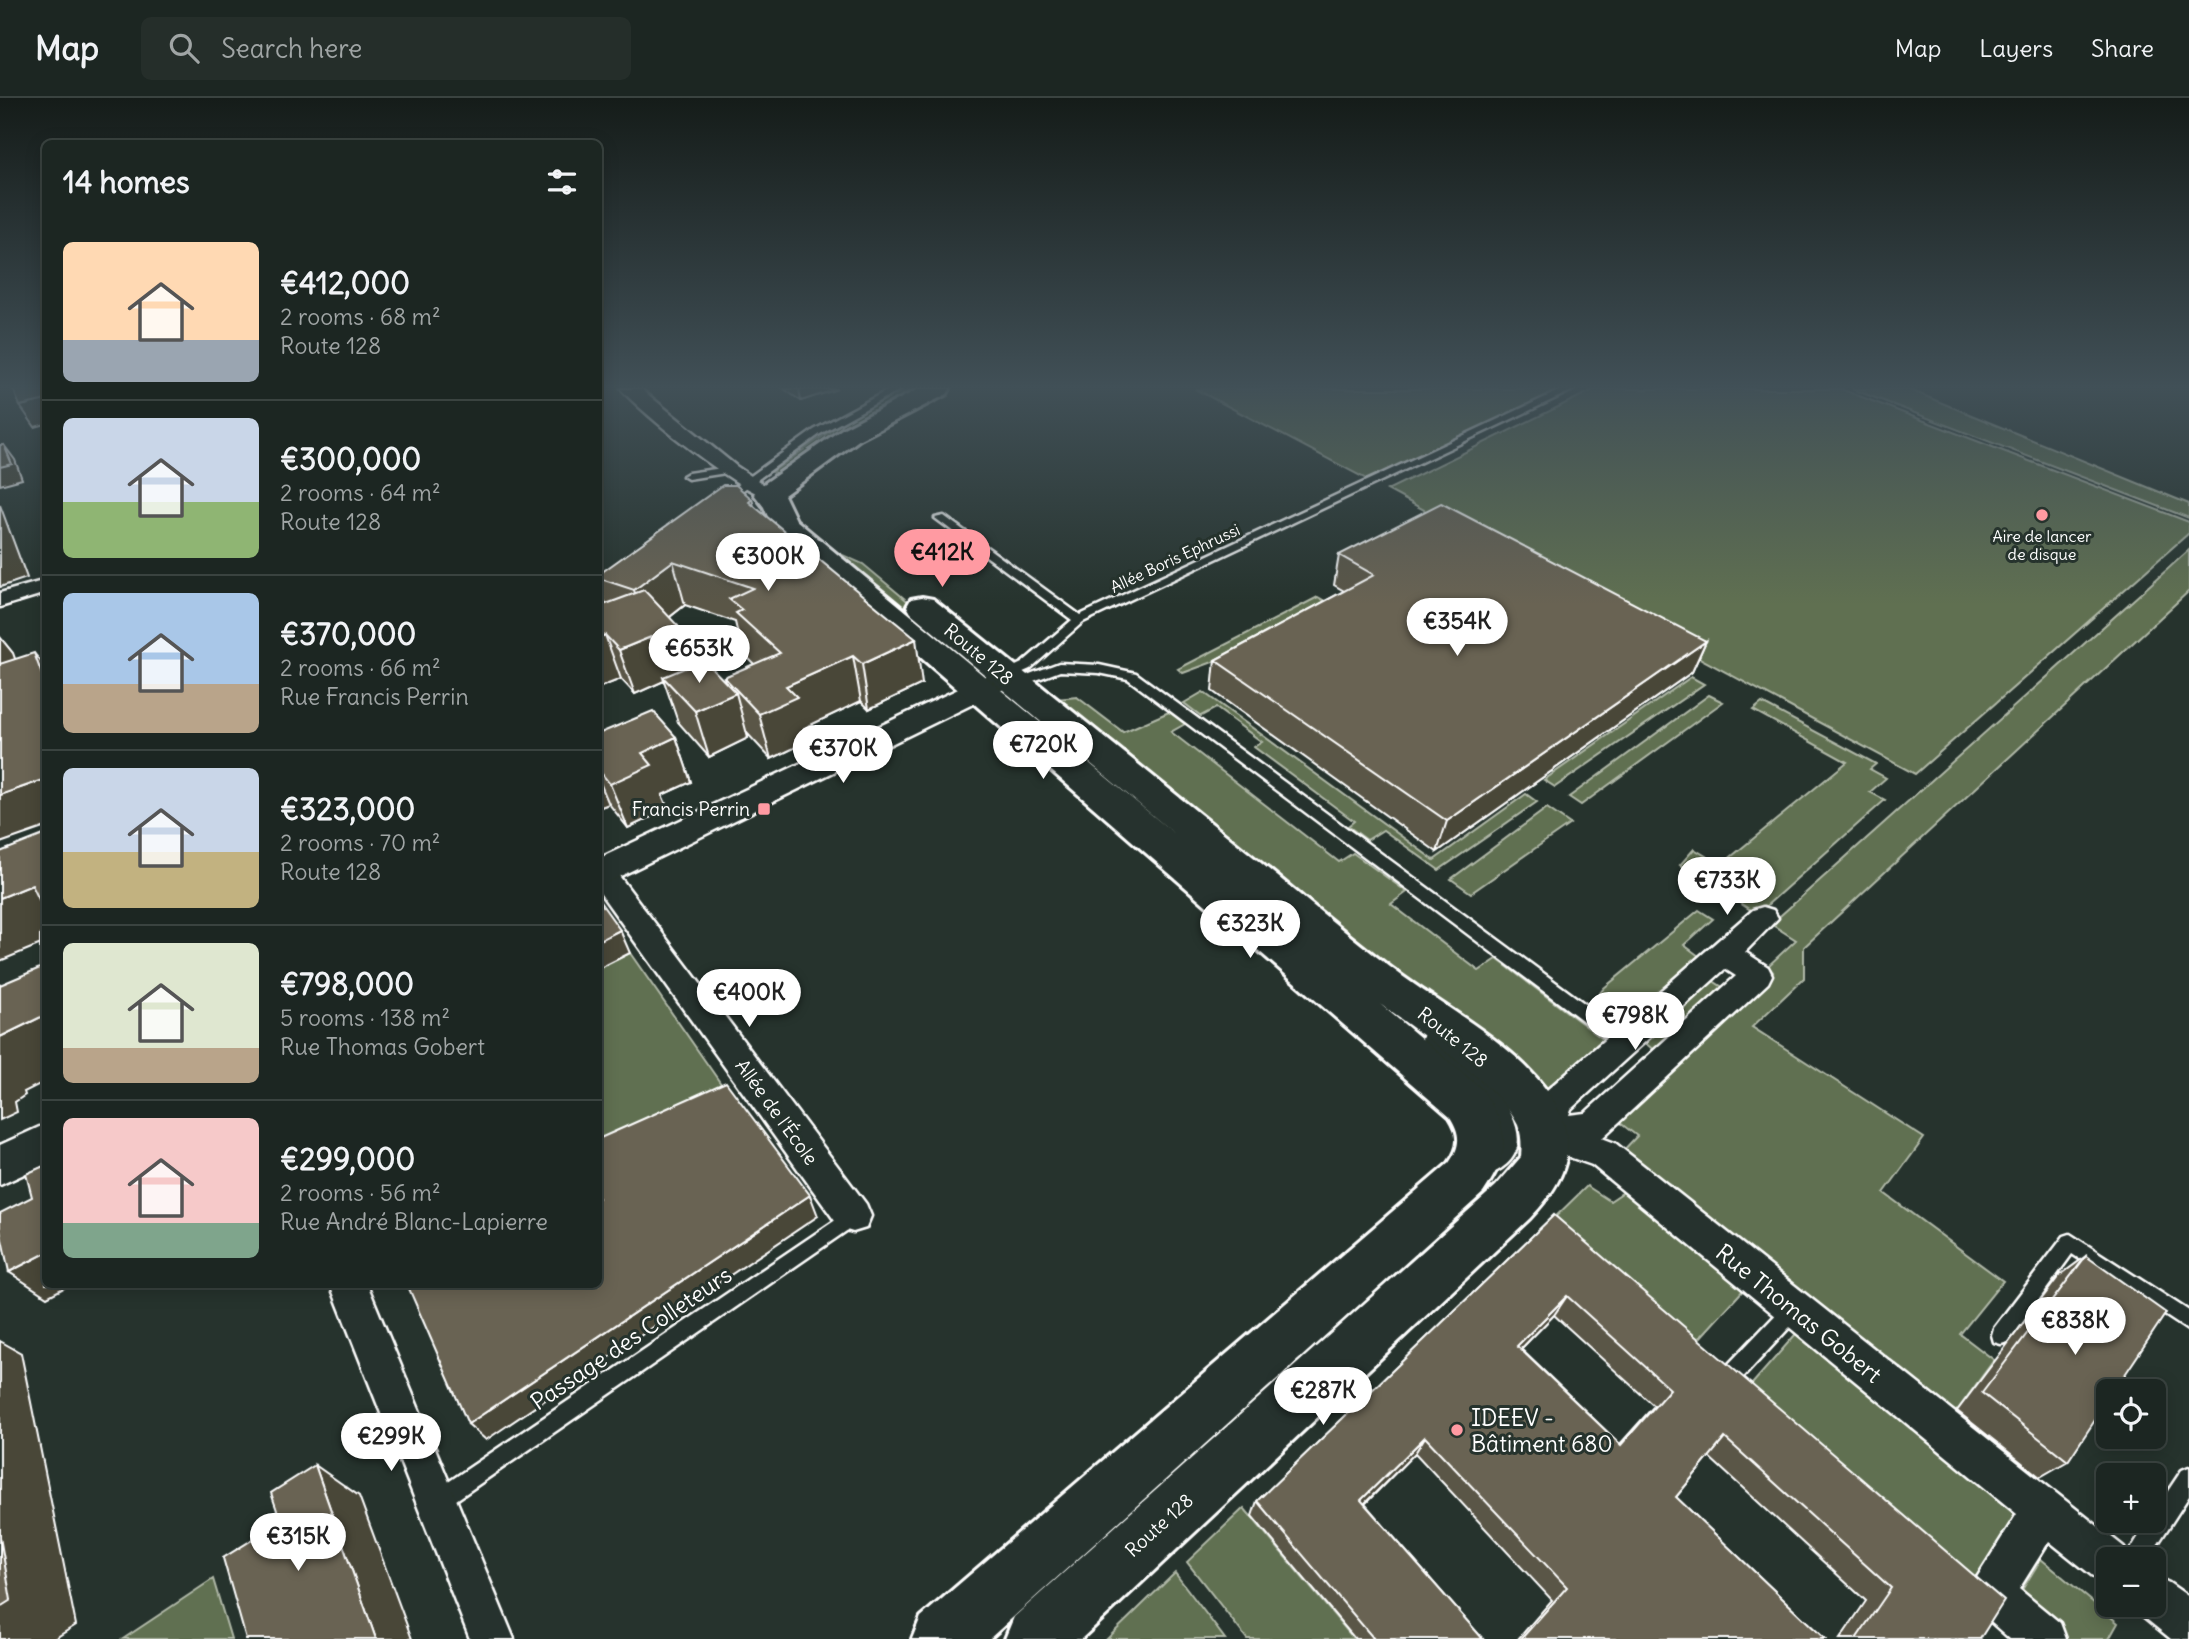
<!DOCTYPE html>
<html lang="en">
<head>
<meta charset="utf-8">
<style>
  body { margin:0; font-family:Delius,sans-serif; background:#252e2a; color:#f1f3f6; height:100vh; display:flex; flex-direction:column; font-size:26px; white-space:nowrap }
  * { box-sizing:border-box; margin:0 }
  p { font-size:23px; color:#a0a5a5 }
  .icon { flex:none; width:38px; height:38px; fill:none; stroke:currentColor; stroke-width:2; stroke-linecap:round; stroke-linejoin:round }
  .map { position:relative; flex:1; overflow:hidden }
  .sheet { position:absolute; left:42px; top:42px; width:560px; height:1148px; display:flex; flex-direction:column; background:#1c2622; border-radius:10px; box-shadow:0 4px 18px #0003,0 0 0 2px #3a4340 }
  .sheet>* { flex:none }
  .tools { position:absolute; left:2096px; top:1281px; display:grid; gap:14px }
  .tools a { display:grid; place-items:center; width:70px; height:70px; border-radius:10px; background:#1c2622; box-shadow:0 4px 18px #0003,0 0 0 2px #3a4340; font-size:35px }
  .price { position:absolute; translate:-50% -60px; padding:0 16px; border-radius:24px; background:#fff; color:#222; font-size:23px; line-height:46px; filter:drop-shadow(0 2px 4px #0008) }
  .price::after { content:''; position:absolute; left:50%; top:42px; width:21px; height:16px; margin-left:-10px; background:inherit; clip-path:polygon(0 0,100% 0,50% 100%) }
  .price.active { background:#ff9aa2; color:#111 }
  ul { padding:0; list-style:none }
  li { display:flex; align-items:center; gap:21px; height:175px; padding:0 21px }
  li+li { border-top:2px solid #3a4340 }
  li span { display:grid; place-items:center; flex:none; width:196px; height:140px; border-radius:10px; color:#555 }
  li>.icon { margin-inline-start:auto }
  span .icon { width:84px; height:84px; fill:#fffc; stroke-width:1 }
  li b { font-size:30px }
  h2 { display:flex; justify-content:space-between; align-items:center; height:84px; padding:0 21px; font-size:30px }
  header { display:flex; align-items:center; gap:42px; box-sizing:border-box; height:98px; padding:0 35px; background:#1c2622; border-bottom:2px solid #3a4340 }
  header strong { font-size:33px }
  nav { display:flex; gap:38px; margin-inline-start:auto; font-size:24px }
  .search { width:490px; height:63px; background:#252e2a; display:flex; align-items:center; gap:18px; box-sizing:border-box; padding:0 24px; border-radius:10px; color:#a0a5a5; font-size:26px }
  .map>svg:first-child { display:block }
  .green { fill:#607051; stroke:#b0b8a8; stroke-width:2 }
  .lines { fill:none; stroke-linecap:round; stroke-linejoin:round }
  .service-casing { stroke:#fff; stroke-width:5 }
  .minor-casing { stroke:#fff; stroke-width:5 }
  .tertiary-casing { stroke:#fff; stroke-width:5 }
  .secondary-casing { stroke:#fff; stroke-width:6 }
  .service { fill:#26332d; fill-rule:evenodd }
  .minor { fill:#26332d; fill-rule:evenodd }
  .tertiary { fill:#26332d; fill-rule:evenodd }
  .secondary { fill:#26332d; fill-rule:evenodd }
  .wall { fill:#5a5647; stroke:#fff; stroke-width:2; fill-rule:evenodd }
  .shaded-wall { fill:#4a4639; stroke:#fff; stroke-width:2 }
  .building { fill:#696452; stroke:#fff; stroke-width:2; fill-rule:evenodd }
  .poi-dot { fill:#ff9aa2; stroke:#26332d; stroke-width:2.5 }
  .labels { text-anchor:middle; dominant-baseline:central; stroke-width:6; stroke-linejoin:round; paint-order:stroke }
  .far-poi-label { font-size:16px; fill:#fff; stroke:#26332d }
  .far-street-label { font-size:16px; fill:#fff; stroke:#26332d }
  .street-label { font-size:19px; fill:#fff; stroke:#26332d }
  .poi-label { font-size:19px; fill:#fff; stroke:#26332d; text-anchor:end }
  .near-street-label { font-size:23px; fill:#fff; stroke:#26332d }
  .near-poi-label { font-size:23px; fill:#fff; stroke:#26332d; text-anchor:start }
</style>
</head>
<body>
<header>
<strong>Map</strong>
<div class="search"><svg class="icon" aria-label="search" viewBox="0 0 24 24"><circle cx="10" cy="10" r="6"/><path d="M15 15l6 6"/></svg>Search here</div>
<nav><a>Map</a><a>Layers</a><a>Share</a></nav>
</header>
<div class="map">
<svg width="2189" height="1541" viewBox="0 0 2189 1541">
  <rect width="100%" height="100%" fill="#26332d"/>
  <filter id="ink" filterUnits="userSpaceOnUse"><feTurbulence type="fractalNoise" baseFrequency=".0143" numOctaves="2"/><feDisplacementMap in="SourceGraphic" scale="14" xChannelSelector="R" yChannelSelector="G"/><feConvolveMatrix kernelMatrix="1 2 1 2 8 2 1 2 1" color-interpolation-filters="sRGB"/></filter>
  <g filter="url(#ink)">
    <g class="green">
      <path d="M921,291L855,324L779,377L772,374C806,351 882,291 921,291Z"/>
      <path d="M1195,291H1560L1368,382Z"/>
      <path d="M1595,291H1841L2189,424V435L1915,676L1387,392Z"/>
      <path d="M1852,291H1908L2189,406V420Z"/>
      <path d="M798,425L838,455L863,466L971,556L955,563Z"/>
      <path d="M2189,452V493L1804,849V880L1752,929L1924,1040L1884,1095L2003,1183L1960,1236L1994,1262L1950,1322L1620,1056L1637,1038L1615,1021L1773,874L1768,868L1796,842L1771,826Z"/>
      <path d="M1318,499L1346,515L1183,575L1178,571Z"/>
      <path d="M1691,579L1704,586L1555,689L1544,682Z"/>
      <path d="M1203,594L1434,762L1526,696L1537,704L1439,772L1383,732L1367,742L1348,728L1354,723L1254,649L1262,644L1216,610L1201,618L1184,605Z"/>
      <path d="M1709,597L1723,604L1581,707L1569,699Z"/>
      <path d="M1077,599L1123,634L1169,614L1185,626L1171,634L1339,764L1353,755L1407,794L1391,806L1479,873L1497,861L1608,945L1546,998L1045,602Z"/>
      <path d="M1762,605L1876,666L1870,671L1886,680L1870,694L1885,702L1757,816L1680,767L1694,751L1721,767L1847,664L1753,612Z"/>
      <path d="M1547,710L1570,726L1471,795L1451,781Z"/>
      <path d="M1699,812L1713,821L1684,847L1703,861L1623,929L1591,907L1604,890Z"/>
      <path d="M630,855L735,1006L599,1068V871Z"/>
      <path d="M1707,879L1730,894L1661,958L1639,940Z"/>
      <path d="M1587,1088L1610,1103L1628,1091L1746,1189L1688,1253L1544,1130Z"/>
      <path d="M1802,1229L2021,1410L1973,1498L1745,1294Z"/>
      <path d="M1244,1410L1354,1541H1247L1187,1464Z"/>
      <path d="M2041,1461L2118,1525L2109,1541H2065L2017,1500Z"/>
      <path d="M1175,1475L1225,1541H1107Z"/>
      <path d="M213,1481L231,1541H123Z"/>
    </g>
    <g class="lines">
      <defs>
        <g id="service">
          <path d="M890,291H901L820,336L728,403L719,401L814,332Z"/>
          <path d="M1563,291H1575L1083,524L1030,571L1005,582L1001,581V575L1022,565L1072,522L935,420L944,418L1080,517Z"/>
          <path d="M729,369L732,370V374L688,381L683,378L688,375Z"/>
          <path d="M1059,565L1099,567L1136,575L1630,939L1632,944L1630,949L1624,951L1618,949L1128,581L1099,575L1060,573L1015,590L1009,586L1011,583Z"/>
          <path d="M1430,934C1440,938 1448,946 1456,953C1490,980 1558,1051 1486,1078L1480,1075L1477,1070L1480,1065L1501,1046C1496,999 1459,973 1424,946L1422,941L1424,936Z"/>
          <path d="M852,1111L858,1113L861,1119L858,1125L446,1409L439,1412L432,1409L429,1402L432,1395Z"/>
          <path d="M2070,1136L2189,1213V1233L2072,1156L2008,1244L2001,1246L1994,1244L1992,1237L1994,1230L2064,1138Z"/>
          <path d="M1794,1202L1801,1205L1803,1211L1801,1217L1735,1288L1728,1291L1721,1288L1718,1281L1721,1274L1787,1205Z"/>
          <path d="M2189,1369V1398L2148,1461H2125L2148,1423H2154V1414L2182,1372Z"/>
        </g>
        <g id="minor">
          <path d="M621,291H641L736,368L778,396L775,400C753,406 638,312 621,291Z"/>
          <path d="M46,482V495L0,509V495Z"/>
          <path d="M598,764L611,767L866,1106L871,1118L866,1130L853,1134L840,1130L598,792Z"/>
          <path d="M1763,809L1773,812L1778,820L1745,854L1768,869L1772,877L1768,885L1602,1040L1615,1045L2124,1449L2129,1461H2109V1485L2094,1479L2049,1443L2019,1491L2060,1525L2066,1541H2010L1976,1511L1969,1496L1976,1481L2017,1416L1592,1067L1532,1046L1527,1036L1547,992L1753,812ZM1725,871L1736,878L1585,1015L1569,1017L1571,1011Z"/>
          <path d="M330,1186H367L514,1541H470Z"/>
          <path d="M2154,1478L2169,1485L2189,1499V1541H2171L2139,1515L2135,1507H2154Z"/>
        </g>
        <g id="tertiary">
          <path d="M1005,569L1016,571L1020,578L1016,585L598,789V761Z"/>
          <path d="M46,1026V1066L0,1087V1047Z"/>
        </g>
        <path id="secondary" d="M919,291H950L947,296L860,341L784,397L796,422L1176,737L911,515L907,508L911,501L922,499L933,501C1036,584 1139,667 1242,750C1293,790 1342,833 1394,872C1444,910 1520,948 1553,1002C1581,1049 1565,1083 1530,1120L1081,1541H1005L1014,1519L1496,1088L1521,1059C1522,1049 1522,1037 1518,1027C1502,990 1414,931 1380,906L1482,991C1510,1033 1511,1053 1483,1095L989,1541H912L921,1519L1449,1065C1461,1048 1461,1036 1450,1019L773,431L764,409L754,396L758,390L842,331Z"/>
      </defs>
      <use href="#service" class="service-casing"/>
      <use href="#minor" class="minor-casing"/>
      <use href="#tertiary" class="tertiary-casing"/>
      <use href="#secondary" class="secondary-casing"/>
      <use href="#service" class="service"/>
      <use href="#minor" class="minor"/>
      <use href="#tertiary" class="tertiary"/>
      <use href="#secondary" class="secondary"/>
    </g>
    <g class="wall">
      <path d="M784,291H837L801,303Z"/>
      <path d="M752,401L754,408L922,586L869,611L861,603L804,630L807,644L771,661L747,635L748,640L709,659L678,624L664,583L635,596L621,581L598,590V509L606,507L598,486V477ZM685,507L735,524L740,545L745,549L748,560L754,566L724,579L725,584L690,568L670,519Z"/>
      <path d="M1339,457L1706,543L1692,574L1437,754L1212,593L1215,562L1344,493L1334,487Z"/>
      <path d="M598,636L676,639L691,684L662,697L668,711L628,730L609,706L598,710Z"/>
      <path d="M1554,1117L1980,1541H1840L1866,1503L1709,1359L1676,1399L1825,1541H1518L1552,1502L1415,1355L1365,1406L1483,1541H1355L1252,1418L1257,1403ZM1554,1217L1654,1308L1620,1346L1521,1251Z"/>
      <path d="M2086,1158L2068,1363L2040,1379L1957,1313L2059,1178Z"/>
    </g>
    <g class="shaded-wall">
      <path d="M799,291H837L801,303Z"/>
      <path d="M46,302V326L35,329L20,308Z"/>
      <path d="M4,347L15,362L22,381L0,387V369Z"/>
      <path d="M0,407L27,480L0,489Z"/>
      <path d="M673,463L685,507L648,536L634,492Z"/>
      <path d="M678,528L691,572L663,579L664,583L635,596L619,552Z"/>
      <path d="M605,537L621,581L598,590V540Z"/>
      <path d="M0,539L13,555L30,603L0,566Z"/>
      <path d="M916,541L922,586L869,611L862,566Z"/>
      <path d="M1706,543L1692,574L1437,754L1447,723Z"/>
      <path d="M34,555L46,570V588Z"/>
      <path d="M853,558L861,603L804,630L807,644L771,661L759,616L786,588Z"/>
      <path d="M736,595L748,640L709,659L695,613Z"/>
      <path d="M676,639L691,684L662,697L668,711L628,730L610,686L642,655Z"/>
      <path d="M598,680L609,706L598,710Z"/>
      <path d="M46,681V729L0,745V697Z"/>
      <path d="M32,787L46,801V844L0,863V800Z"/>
      <path d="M620,832L630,855L598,871V843Z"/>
      <path d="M43,918L46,921V983L24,994L25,997L15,1004L17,1014L0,1022V939Z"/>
      <path d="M810,1097L818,1118L486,1342L468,1326Z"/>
      <path d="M46,1155V1186H71L47,1199L9,1174Z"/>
      <path d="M1567,1198L1554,1217L1506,1266L1517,1248Z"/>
      <path d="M0,1243L21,1255L76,1527L54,1541H0Z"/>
      <path d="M1425,1339L1415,1355L1353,1417L1361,1402Z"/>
      <path d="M315,1367L359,1398L412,1541H376Z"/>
    </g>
    <g class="building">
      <path d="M13,291H42L46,296V302L20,308Z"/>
      <path d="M0,347H4L12,366L0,369Z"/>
      <path d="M723,387H736L752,401L749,404L916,541L862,566L853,558L786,588L797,599L759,616L724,579L780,555L736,515L742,512L729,501L753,490L673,463L634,492L598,480V477Z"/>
      <path d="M1441,405L1706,543L1447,723L1215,562L1374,477L1339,457Z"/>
      <path d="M644,492L678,528L619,552L605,537L598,540V509Z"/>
      <path d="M34,555L46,588V681L0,697V565V566Z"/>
      <path d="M704,562L736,595L695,613L663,579Z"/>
      <path d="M653,613L676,639L642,655L652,667L610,686L598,671V636Z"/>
      <path d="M46,736V816L32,787L0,800V754Z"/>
      <path d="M598,801L620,832L598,843Z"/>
      <path d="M46,834V927L43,918L0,939V887L40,870V837Z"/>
      <path d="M726,984L810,1097L468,1326L407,1186H598V1041Z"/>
      <path d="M46,1067V1155L9,1174L0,1132V1115L32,1099L26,1076Z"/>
      <path d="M1554,1117L2004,1503L1980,1541H1856L1891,1490L1725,1340L1676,1399L1825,1541H1521L1567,1489L1425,1339L1361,1402L1483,1541H1374L1257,1403ZM1567,1198L1670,1291L1621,1347L1517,1248Z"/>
      <path d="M2086,1158L2166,1215L2114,1293H2109V1301L2068,1363L1982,1295Z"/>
      <path d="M315,1367L376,1541H246L223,1460L281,1424L271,1395Z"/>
      <path d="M0,1439L11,1502L0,1509Z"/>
    </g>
  </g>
  <linearGradient id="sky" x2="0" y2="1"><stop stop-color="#151c19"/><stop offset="0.57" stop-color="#415057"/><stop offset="1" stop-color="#415057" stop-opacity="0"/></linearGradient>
  <rect width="2189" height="507" fill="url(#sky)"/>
  <g class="poi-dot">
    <circle cx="2042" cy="417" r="7"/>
    <rect x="757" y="704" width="14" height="14" rx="3.5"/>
    <circle cx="1457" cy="1332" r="7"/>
  </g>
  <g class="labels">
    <g class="far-poi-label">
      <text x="2042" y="438">Aire de lancer<tspan x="2042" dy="18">de disque</tspan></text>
    </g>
    <g class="far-street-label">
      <text transform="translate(1175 460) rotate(-25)">Allée Boris Ephrussi</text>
    </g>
    <g class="street-label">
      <text transform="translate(979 556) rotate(40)">Route 128</text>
      <text transform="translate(1453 939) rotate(39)">Route 128</text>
      <text transform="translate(777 1014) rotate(54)">Allée de l'École</text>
      <text transform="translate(1159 1427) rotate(-42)">Route 128</text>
    </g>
    <g class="poi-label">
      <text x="750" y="711">Francis Perrin</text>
    </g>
    <g class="near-street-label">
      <text transform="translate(1799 1215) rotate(39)">Rue Thomas Gobert</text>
      <text transform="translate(631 1240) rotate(-34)">Passage des Colleteurs</text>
    </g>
    <g class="near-poi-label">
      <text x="1471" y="1319">IDEEV -<tspan x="1471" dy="26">Bâtiment 680</tspan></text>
    </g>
  </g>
</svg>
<div class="tools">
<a><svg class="icon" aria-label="locate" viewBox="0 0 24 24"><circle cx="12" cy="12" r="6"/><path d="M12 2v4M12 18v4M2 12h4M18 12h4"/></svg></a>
<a>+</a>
<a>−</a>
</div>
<b class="price active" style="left:942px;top:491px">€412K</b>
<b class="price" style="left:768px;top:495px">€300K</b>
<b class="price" style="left:1457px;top:560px">€354K</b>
<b class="price" style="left:699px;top:587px">€653K</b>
<b class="price" style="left:1043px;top:683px">€720K</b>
<b class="price" style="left:843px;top:687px">€370K</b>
<b class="price" style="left:1727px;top:819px">€733K</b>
<b class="price" style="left:1250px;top:862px">€323K</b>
<b class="price" style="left:749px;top:931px">€400K</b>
<b class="price" style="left:1635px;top:954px">€798K</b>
<b class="price" style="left:2075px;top:1259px">€838K</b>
<b class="price" style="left:1323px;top:1329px">€287K</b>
<b class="price" style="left:391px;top:1375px">€299K</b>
<b class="price" style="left:298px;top:1475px">€315K</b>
<section class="sheet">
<h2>14 homes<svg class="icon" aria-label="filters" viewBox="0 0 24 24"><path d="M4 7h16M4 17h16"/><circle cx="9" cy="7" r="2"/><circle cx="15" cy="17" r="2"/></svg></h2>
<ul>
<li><span style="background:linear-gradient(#ffd9b3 70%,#9aa5b1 0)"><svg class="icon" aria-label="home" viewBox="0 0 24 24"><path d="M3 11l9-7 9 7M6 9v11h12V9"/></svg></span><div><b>€412,000</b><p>2 rooms · 68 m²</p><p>Route 128</p></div></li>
<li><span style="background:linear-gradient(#c9d6e8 60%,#8fb573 0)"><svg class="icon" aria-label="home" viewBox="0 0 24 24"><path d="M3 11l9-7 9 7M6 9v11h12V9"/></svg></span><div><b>€300,000</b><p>2 rooms · 64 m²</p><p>Route 128</p></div></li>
<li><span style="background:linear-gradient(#a9c7e8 65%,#b9a48a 0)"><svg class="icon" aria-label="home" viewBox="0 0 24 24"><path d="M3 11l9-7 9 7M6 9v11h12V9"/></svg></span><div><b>€370,000</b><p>2 rooms · 66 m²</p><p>Rue Francis Perrin</p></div></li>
<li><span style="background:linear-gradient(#c9d6e8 60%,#c2b280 0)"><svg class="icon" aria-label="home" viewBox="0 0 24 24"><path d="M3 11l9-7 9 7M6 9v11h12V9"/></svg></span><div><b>€323,000</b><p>2 rooms · 70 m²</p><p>Route 128</p></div></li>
<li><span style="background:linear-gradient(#dfe7d0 75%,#b9a48a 0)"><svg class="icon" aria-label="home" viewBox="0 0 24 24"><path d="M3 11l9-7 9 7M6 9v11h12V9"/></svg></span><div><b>€798,000</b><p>5 rooms · 138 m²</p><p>Rue Thomas Gobert</p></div></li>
<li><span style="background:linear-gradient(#f6c9c9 75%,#7fa58c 0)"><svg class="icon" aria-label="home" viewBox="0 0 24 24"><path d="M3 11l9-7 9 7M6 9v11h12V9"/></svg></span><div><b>€299,000</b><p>2 rooms · 56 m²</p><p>Rue André Blanc-Lapierre</p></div></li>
</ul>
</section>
</div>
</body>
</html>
